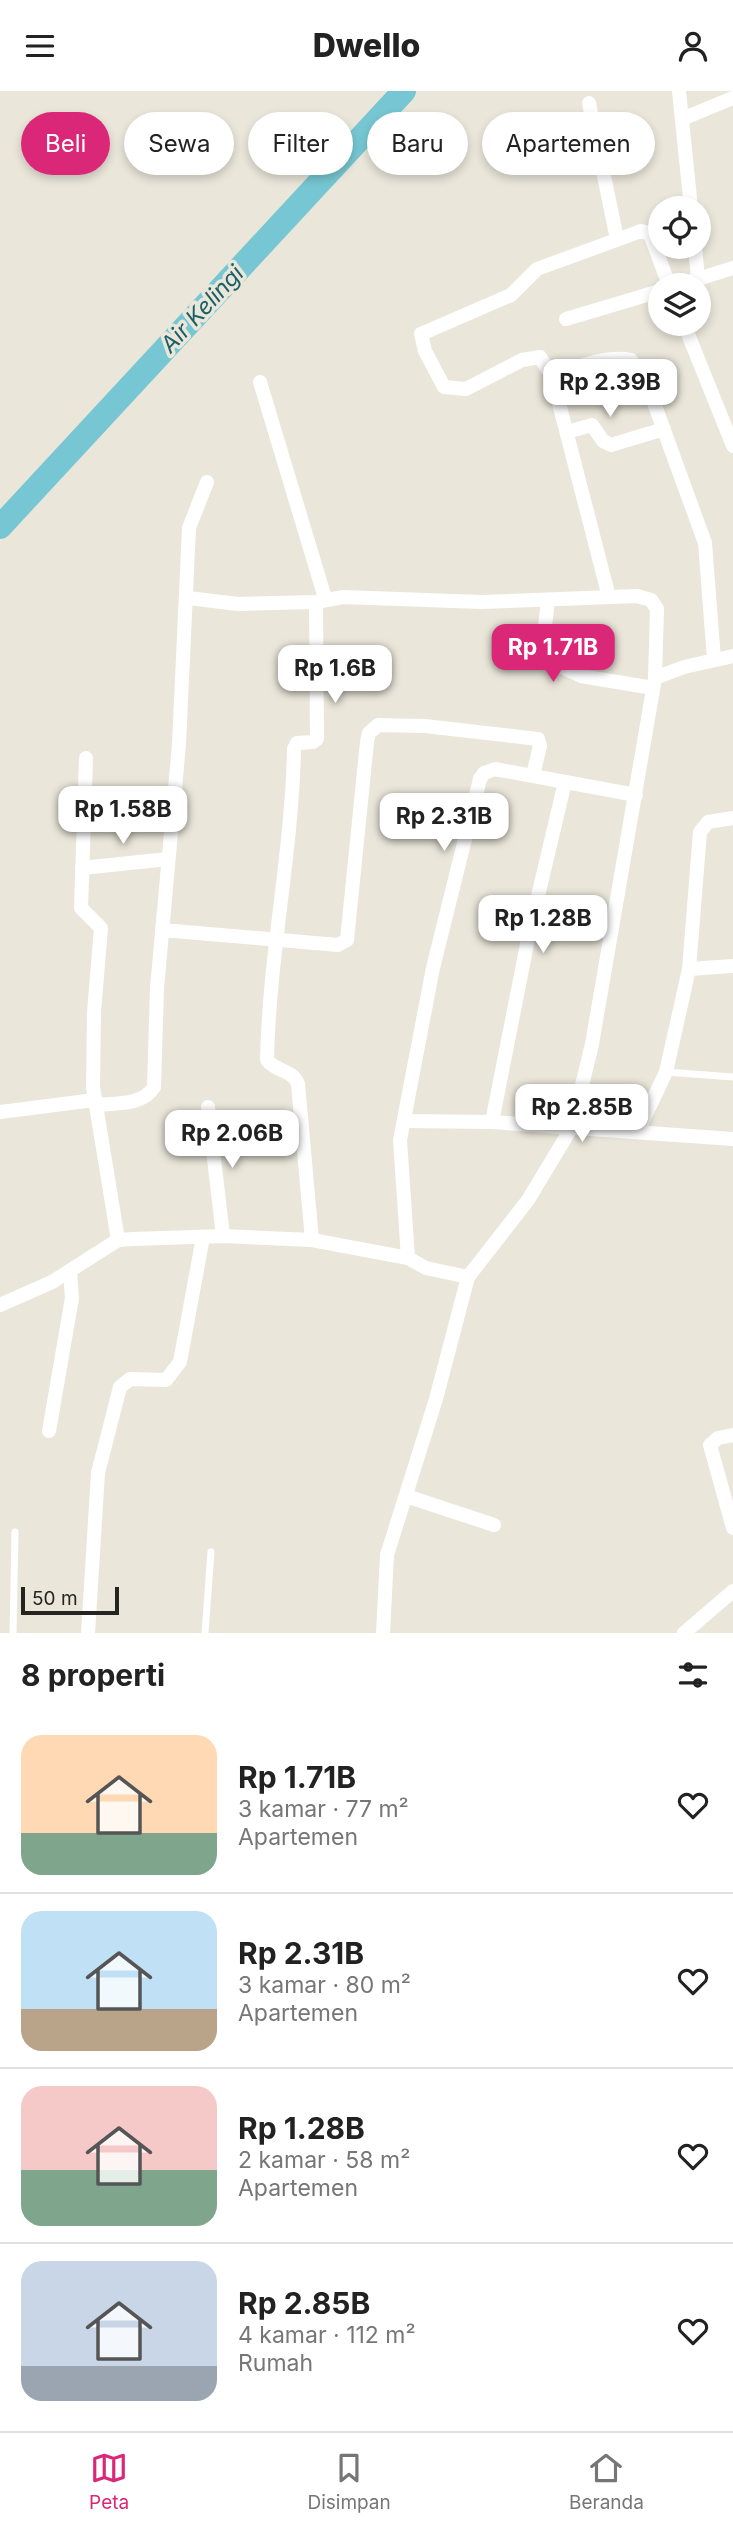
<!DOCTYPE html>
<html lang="id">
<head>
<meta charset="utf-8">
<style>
  body { margin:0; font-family:Inter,sans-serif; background:#f6f6f6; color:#222; height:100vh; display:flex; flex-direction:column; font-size:26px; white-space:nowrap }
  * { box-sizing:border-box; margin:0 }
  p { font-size:23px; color:#767676 }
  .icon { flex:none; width:38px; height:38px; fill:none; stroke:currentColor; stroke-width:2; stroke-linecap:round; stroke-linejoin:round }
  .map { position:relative; height:1542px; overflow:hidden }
  .sheet { display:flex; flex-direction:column; background:#fff; flex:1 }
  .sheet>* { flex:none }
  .guide { position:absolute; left:21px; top:21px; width:691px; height:63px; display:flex; gap:14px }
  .controls { position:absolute; left:648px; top:105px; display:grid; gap:14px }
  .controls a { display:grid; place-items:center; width:63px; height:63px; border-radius:50%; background:#fff; box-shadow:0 4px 10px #0003; font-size:35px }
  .scale { position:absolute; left:21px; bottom:18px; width:98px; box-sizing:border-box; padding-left:7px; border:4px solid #262420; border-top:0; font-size:19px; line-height:24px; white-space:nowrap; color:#262420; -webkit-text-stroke:5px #eae6da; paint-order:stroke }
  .price { position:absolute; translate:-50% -60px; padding:0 16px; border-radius:14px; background:#fff; color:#222; font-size:23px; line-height:46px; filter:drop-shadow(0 2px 4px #0008) }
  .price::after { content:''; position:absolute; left:50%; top:42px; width:21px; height:16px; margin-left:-10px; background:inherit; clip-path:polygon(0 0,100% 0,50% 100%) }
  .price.on { background:#db2777; color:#fff }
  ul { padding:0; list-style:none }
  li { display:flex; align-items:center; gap:21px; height:175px; padding:0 21px }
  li+li { border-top:2px solid #e0e0e0 }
  li span { display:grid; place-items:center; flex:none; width:196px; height:140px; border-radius:21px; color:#555 }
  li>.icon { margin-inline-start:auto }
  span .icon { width:84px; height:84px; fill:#fffc; stroke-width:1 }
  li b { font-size:30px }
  h2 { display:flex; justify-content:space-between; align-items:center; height:84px; padding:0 21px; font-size:30px }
  .pill { padding:0 24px; border-radius:32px; background:#fff; box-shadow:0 4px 10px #0003; font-size:24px; line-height:63px }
  .pill.on { background:#db2777; color:#fff }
  header { display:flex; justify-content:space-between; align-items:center; height:91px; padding:0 21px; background:#fff; font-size:32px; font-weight:800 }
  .dock { display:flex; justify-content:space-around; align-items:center; height:98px; border-top:2px solid #e0e0e0; background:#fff; font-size:19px; color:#767676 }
  .dock a { display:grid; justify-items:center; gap:4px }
  .dock .on { color:#db2777 }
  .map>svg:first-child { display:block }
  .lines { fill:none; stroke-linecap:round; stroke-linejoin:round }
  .river { stroke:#76c7d3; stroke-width:24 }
  .lane { stroke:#fff; stroke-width:7 }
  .street { stroke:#fff; stroke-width:14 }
  .labels { text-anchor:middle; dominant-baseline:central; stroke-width:7; stroke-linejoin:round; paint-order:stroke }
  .water-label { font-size:23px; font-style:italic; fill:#1b5f68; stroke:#eae6da }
</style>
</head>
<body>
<header><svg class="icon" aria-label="menu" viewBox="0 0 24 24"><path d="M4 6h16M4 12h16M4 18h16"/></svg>Dwello<svg class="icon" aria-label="person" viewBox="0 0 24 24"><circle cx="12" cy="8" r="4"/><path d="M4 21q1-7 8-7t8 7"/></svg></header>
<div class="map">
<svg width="733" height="1542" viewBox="0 0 733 1542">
  <rect width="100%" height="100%" fill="#eae6da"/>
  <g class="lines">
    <path class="river" d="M0,436L404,0"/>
    <g class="lane">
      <path d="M666,981L733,986"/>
      <path d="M13,1542L15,1441"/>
      <path d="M205,1542L211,1461"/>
    </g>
    <g class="street">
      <path d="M679,0L691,117"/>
      <path d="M589,12L617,148"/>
      <path d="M682,28L733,7"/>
      <path d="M695,156L698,188"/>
      <path d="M679,194L733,177"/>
      <path d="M566,228L660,200"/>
      <path d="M684,233L733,355"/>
      <path d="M552,285C578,276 604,264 631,269L649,298L705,452L714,568"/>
      <path d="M260,291L325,507"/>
      <path d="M567,341L592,334L603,350L611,354L664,338"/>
      <path d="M609,506L552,285L540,266L522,269L466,298L444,296L425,260L421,243L511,204L537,178L641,140L650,143L669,194"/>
      <path d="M188,507L238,513L316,511L343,506L481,511L637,505L651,509L657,518L655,587"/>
      <path d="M548,510L542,560L544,568L581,585L653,597"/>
      <path d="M86,667L81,817L101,837L94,921L93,996L118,1149"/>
      <path d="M82,777L168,768"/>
      <path d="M162,839L338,854L347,849L367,651L369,642L378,634L425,635L538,648L540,655L533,684"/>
      <path d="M689,878L733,875"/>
      <path d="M95,1014C114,1012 143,1015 154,996L157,897L179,653L189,437L207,391"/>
      <path d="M208,1016L223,1145"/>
      <path d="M0,1021L94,1009"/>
      <path d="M405,1030L492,1031L733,1048"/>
      <path d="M492,1031L529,843L565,691"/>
      <path d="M638,1040L666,981L689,878L700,741L708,731L733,727"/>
      <path d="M312,1149L298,993C292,978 276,981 267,969C269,865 292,762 294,658L297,652L313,651L317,648L316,511"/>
      <path d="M408,1167L400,1049L433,877L480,688L484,682L495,678L636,704"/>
      <path d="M0,1214L52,1191L118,1149L133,1148L223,1145L312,1149L408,1167L426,1177L468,1186"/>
      <path d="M49,1340L72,1207L70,1180"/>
      <path d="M733,1344L718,1347L710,1354L733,1437"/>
      <path d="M406,1405L494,1434"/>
      <path d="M88,1542L98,1382L120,1296L130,1288L166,1289L180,1271L203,1146"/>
      <path d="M383,1542L387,1464L436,1308L468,1186L528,1109L572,1036L592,953L655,587L684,576L733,565"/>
      <path d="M684,1542L733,1500"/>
    </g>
  </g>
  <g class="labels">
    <g class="water-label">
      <text transform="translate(202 218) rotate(-47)">Air Kelingi</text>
    </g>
  </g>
</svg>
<div class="controls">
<a><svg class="icon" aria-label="locate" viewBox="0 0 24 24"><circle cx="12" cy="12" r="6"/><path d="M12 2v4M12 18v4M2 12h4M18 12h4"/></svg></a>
<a><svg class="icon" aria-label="layers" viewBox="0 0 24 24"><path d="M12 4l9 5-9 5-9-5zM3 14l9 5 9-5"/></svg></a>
</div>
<div class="scale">50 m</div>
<b class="price" style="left:610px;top:328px">Rp 2.39B</b>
<b class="price on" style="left:553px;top:593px">Rp 1.71B</b>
<b class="price" style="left:335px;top:614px">Rp 1.6B</b>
<b class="price" style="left:123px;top:755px">Rp 1.58B</b>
<b class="price" style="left:444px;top:762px">Rp 2.31B</b>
<b class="price" style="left:543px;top:864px">Rp 1.28B</b>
<b class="price" style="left:582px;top:1053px">Rp 2.85B</b>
<b class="price" style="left:232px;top:1079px">Rp 2.06B</b>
<div class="guide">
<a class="pill on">Beli</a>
<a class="pill">Sewa</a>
<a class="pill">Filter</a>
<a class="pill">Baru</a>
<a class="pill">Apartemen</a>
</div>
</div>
<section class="sheet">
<h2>8 properti<svg class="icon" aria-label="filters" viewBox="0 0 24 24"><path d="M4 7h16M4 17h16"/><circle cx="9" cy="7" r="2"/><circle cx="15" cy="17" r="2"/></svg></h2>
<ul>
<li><span style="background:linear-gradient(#ffd9b3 70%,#7fa58c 0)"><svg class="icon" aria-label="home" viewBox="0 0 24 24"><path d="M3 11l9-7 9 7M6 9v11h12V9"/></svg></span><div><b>Rp 1.71B</b><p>3 kamar · 77 m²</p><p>Apartemen</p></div><svg class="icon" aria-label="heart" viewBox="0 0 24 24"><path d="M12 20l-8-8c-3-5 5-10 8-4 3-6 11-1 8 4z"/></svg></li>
<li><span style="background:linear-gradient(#bfe0f5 70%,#b9a48a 0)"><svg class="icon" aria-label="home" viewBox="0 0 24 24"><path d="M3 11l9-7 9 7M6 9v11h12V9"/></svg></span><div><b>Rp 2.31B</b><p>3 kamar · 80 m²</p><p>Apartemen</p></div><svg class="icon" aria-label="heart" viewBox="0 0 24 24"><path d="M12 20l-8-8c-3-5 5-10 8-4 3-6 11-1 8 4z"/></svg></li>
<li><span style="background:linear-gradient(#f6c9c9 60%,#7fa58c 0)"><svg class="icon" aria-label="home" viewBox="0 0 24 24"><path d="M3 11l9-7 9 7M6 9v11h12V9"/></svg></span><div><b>Rp 1.28B</b><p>2 kamar · 58 m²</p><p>Apartemen</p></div><svg class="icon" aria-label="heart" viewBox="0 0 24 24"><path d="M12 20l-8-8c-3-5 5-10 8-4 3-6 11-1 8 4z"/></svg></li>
<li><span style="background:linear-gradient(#c9d6e8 75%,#9aa5b1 0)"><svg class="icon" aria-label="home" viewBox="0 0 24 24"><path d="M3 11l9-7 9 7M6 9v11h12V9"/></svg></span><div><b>Rp 2.85B</b><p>4 kamar · 112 m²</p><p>Rumah</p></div><svg class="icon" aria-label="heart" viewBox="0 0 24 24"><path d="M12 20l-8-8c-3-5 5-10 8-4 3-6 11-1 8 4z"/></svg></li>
</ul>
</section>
<nav class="dock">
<a class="on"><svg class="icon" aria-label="map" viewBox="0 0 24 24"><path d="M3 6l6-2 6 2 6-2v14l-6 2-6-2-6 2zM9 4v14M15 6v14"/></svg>Peta</a>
<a><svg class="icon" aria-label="saved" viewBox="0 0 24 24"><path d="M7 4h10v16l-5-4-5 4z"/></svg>Disimpan</a>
<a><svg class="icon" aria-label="home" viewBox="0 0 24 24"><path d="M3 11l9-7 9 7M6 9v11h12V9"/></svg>Beranda</a>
</nav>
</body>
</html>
